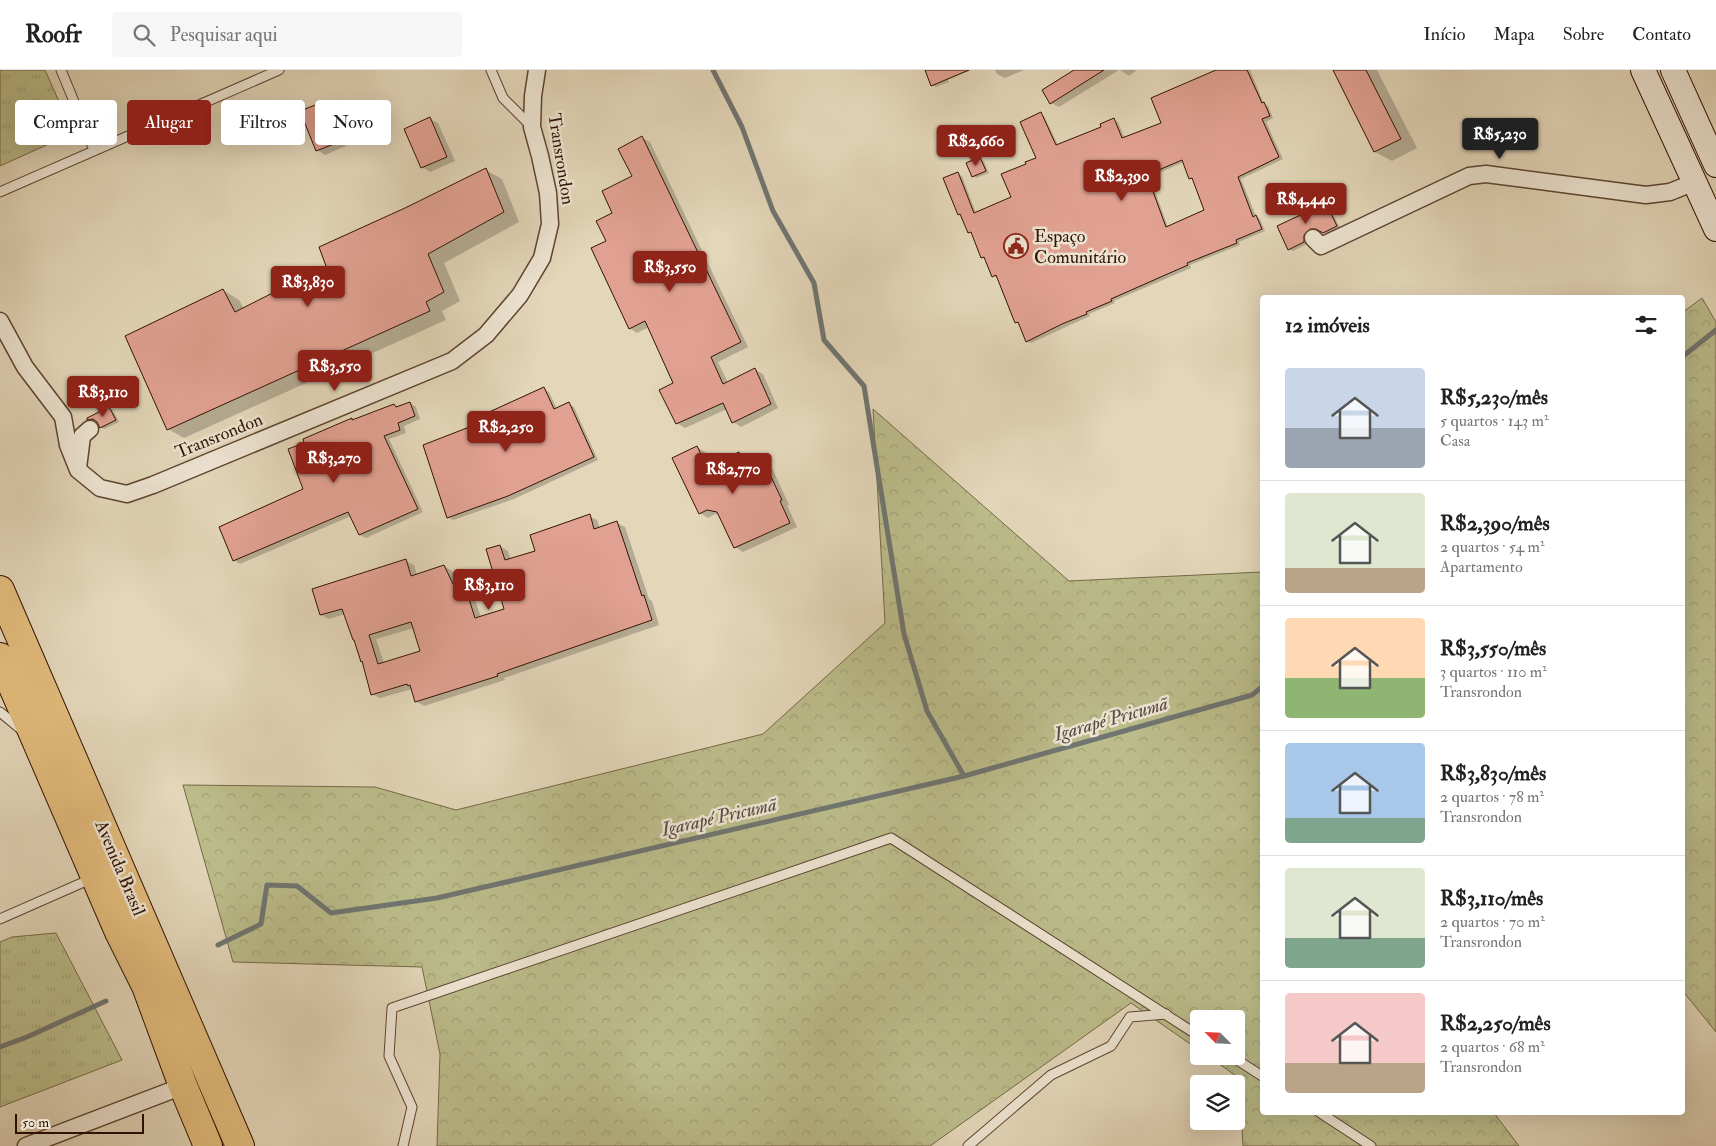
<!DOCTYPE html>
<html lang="pt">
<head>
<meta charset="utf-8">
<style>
  body { margin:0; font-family:"IM FELL Double Pica",serif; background:#f6f6f6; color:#222; height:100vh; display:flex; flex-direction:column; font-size:19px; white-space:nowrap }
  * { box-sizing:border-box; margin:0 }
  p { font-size:16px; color:#767676 }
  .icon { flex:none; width:28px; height:28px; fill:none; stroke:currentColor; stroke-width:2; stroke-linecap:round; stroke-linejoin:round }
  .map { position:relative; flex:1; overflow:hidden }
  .drawer { position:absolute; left:1260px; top:225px; width:425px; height:820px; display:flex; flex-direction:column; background:#fff; border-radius:5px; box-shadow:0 5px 20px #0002 }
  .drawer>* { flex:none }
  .top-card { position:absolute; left:15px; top:30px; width:475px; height:45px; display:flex; gap:10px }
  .needle { width:32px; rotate:294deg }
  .controls { position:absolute; left:1190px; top:940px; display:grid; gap:10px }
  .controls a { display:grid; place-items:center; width:55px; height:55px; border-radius:5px; background:#fff; box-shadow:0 5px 20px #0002; font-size:25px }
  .scale { position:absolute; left:15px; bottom:12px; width:129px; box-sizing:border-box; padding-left:5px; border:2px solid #321303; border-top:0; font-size:14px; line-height:18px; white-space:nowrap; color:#321303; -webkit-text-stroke:4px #ede4d2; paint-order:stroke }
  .price { position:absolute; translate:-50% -42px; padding:0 11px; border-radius:5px; background:#8f2418; color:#fff; font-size:16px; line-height:32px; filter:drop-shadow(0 1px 2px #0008) }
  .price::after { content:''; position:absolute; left:50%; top:30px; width:15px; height:11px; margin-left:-8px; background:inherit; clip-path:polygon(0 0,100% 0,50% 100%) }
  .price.on { background:#222; color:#fff }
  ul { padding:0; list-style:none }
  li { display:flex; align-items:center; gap:15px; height:125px; padding:0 25px }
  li+li { border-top:1px solid #e0e0e0 }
  li span { display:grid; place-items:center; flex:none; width:140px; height:100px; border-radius:5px; color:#555 }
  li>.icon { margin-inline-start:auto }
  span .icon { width:60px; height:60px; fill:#fffc; stroke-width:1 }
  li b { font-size:21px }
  h2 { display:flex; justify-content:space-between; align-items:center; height:60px; padding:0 25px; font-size:21px }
  .pill { padding:0 18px; border-radius:5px; background:#fff; box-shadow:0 5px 20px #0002; font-size:18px; line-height:45px }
  .pill.on { background:#8f2418; color:#fff }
  header { display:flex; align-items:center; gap:30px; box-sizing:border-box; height:70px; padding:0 25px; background:#fff; border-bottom:1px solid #e0e0e0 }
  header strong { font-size:24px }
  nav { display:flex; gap:28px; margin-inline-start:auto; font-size:18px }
  .search { width:350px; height:45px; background:#f6f6f6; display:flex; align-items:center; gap:12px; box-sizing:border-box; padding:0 18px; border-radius:5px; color:#767676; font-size:19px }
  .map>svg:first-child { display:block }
  .grass { fill:url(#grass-tufts); stroke:#766846 }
  .forest { fill:url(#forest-crowns); stroke:#766846 }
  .shadow { fill:#0003; fill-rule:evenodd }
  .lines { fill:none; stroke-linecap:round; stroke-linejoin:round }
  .stream { stroke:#707571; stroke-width:5 }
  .building { fill:#e1a192; stroke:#321303; fill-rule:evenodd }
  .lane-casing { stroke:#5e4430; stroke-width:11 }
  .street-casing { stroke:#5e4430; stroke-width:19 }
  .secondary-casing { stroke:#321303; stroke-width:26 }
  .highway-casing { stroke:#321303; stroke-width:30 }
  .lane { stroke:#ede4d2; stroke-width:9 }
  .street { stroke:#ede4d2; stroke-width:16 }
  .secondary { stroke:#ede4d2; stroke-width:24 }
  .highway { stroke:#e2bb7c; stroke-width:28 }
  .labels { text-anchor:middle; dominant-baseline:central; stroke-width:5; stroke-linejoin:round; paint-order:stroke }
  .street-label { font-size:18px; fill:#321303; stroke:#ede4d2 }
  .poi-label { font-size:18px; fill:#321303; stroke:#ede4d2; text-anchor:start }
  .water-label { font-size:19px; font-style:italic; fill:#564c43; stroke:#ede4d2 }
</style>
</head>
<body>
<header>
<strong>Roofr</strong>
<div class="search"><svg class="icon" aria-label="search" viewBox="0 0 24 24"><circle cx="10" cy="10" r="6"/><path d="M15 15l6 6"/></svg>Pesquisar aqui</div>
<nav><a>Início</a><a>Mapa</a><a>Sobre</a><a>Contato</a></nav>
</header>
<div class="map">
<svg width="1716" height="1076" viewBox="0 0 1716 1076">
  <defs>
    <pattern id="grass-tufts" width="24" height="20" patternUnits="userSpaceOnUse" patternTransform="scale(1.25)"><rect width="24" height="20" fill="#bbbc8a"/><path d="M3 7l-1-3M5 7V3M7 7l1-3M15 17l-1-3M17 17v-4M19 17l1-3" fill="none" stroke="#a1a175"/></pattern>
    <pattern id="forest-crowns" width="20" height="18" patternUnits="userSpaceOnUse" patternTransform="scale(1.25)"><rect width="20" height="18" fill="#bbbc8a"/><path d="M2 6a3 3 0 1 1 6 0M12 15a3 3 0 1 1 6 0" fill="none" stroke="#a1a175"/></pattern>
  </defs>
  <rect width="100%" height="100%" fill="#e3d6b9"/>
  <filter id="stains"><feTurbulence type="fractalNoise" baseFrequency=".004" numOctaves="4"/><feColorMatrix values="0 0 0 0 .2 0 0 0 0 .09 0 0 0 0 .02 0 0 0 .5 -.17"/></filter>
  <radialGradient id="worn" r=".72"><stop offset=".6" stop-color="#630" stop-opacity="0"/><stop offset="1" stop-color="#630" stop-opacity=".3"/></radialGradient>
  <g class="grass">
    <path d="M0,0H45L73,63L0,96Z"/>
    <path d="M56,863L122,990L0,1037V872L12,867Z"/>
  </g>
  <g class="forest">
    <path d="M1702,228L1716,252V962L1682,920V243Z"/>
    <path d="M873,339L1069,511L1262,502V1042L1494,1043L1519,1076H1243L1239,1008L1208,986H1236V949H1199V980L1131,933L930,1076H437L440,984L422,897L233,892L183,715L375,717L456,740L763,664L885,553Z"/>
  </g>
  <g class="shadow">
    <path d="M926,0H971L948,10L949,12L936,17L932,15Z"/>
    <path d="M995,0H1024L1005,8L997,4Z"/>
    <path d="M1076,0H1119L1059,37L1051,33Z"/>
    <path d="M1120,0H1137L1129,6Z"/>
    <path d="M1220,0H1250L1264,34L1268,36L1273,48L1266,52L1283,89L1241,109L1256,146L1260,149L1265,161L1239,172L1240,175L1190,195L1191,198L1114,231L1115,233L1089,244L1090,246L1031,273L1027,271L1021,255L1016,252L998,208L993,206L986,189L982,187L973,165L969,162L963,146L959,144L958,104L962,106L976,143L1012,128L1028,95L1038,88L1040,44L1044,46L1058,75L1103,57L1114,50L1118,52L1125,69L1162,54ZM1184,92L1190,108L1194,110L1206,141L1168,157L1150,107Z"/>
    <path d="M1334,0H1377L1417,78L1392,91L1375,82Z"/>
    <path d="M323,33L331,38L346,76L325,85L317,80Z"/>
    <path d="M430,49L438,53L455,91L430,102L422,97Z"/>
    <path d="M642,68L650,72L748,277L718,292L728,313L755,300L763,304L778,338L741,357L733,352L727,339L685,358L677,353L674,314L649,257L637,263L629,258L607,172L614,143L634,107Z"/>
    <path d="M980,89L984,91L989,103L976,108L973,106Z"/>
    <path d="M486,100L502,109L519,152L444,193L460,231L442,241L446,250L184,368L168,359L223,220L239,230L244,239L327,197L406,139Z"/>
    <path d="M1326,134L1329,136L1340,158L1327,165L1320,160H1314L1307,167V174L1293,181L1289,179Z"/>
    <path d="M544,319L549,322L557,339L569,334L574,337L598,390L514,429L453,450L448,447L492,350Z"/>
    <path d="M410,333L416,337L420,349L404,356L406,363L389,369L423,442L366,468L360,465L351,446L240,494L234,490L304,419L352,350L353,351L394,335L399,338Z"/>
    <path d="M109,338L113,340L119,352L104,359L101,357L97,351H92L88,349Z"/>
    <path d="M697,377L705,382L712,396L739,383L746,388L753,401L765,396L773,400L789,435H787L797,457L743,482L735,477L720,445L715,444L708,448L700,443Z"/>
    <path d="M589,446L597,450L600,458L617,453L625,457L649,529L652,531L659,555L504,608L505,610L424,636L416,631L412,619L380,628L372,624L364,592L345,544L329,549L321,545L406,491L414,495L417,505L444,496L452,501L458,514L462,512L470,516L481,547L506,540L500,476L508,481L511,490L536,482ZM414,558L422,581L384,593L376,569Z"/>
  </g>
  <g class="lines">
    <g class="stream">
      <path d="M713,0L742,57L773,141L814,213L824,270L864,316L904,564L927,641L964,706"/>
      <path d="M1682,287L1716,260"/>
      <path d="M218,875L261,854L267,815L297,816L331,843L437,828L964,706L1252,625L1262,617"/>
      <path d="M0,977L27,967L106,931"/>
    </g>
  </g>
  <g class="building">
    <path d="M925,0H969L931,16Z"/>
    <path d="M1074,0H1104L1050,34L1042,20Z"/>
    <path d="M1216,0H1247L1262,33L1264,32L1270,46L1262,49L1279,87L1238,107L1253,147L1256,145L1262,159L1236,170L1237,173L1187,193L1188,195L1111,229L1112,231L1086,242L1087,244L1062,254L1026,272L1018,252L1015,253L996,205L992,207L984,187L981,188L971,162L968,163L960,144L958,145L943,108L958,102L974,143L1011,127L1001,104L1026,94L1025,92L1036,88L1020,52L1041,42L1056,75L1101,57L1100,54L1114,48L1122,68L1161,53L1151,28ZM1182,90L1189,109L1192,108L1204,140L1166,157L1147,105Z"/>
    <path d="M1333,0H1366L1401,69L1374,82Z"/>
    <path d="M323,32L339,72L316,81L300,41Z"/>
    <path d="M430,47L447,87L421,98L404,59Z"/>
    <path d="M642,66L741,272L711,287L723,314L755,298L771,334L732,353L723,333L676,354L659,320L673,313L645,251L629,259L591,178L606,171L596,151L612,143L602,121L632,106L618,79Z"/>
    <path d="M980,87L986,101L972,107L966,93Z"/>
    <path d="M486,98L504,142L428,184L444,222L426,232L430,241L167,360L125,266L223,219L235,242L326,196L319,177L405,138Z"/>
    <path d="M1326,133L1337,156L1323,163L1316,159H1310L1304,165V172L1288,180L1277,156Z"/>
    <path d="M544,317L554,339L569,332L594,387L508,426L447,448L423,375L490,349L487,343Z"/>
    <path d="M410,332L415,346L398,353L400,360L384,366L418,439L359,465L348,442L233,491L219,457L303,419L288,379L304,373L303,369L352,348V350L394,334L396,337Z"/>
    <path d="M109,337L116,350L100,358L97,352L93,349L87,350V348Z"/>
    <path d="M697,376L707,397L739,382L748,402L765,394L782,430L780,431L790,453L734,478L717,442L707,440L699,444L672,388Z"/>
    <path d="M590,444L594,459L617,451L642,526L644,525L652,550L497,604L498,606L415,632L410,615L408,616L407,614L371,625L362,591L361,592L354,570H353L342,539L320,545L312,519L406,489L411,506L444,495L453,514L463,510L475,548L504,539L486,479L500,475L505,490L535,481L530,465ZM411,552L420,581L378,594L369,565Z"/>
  </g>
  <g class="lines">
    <defs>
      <g id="lane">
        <path d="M61,0L94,80"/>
        <path d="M491,0L503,28L532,57"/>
        <path d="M0,122L279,0"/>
        <path d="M0,642L23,661"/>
        <path d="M0,849L93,808"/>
        <path d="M1231,986L1262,1006"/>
        <path d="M1319,1042L1371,1076"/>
        <path d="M403,1076L412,1037L389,986L392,938L891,768L1199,966"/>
        <path d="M968,1076L1051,1005L1111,976L1130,947L1166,944"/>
      </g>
      <g id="street">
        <path d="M1313,168L1321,176L1469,106L1486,104L1646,125L1670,122L1695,112"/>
        <path d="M0,251L25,297L63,347L68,375L78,400L100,418L127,424L153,415L452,291L486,265L520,225L542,188L550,154L548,123L540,86L532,57L533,26L537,0"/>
        <path d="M78,398L82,366L90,359"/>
        <path d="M26,1076L183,1016"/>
      </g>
      <g id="secondary">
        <path d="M1643,0L1716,159"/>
        <path d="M1673,0L1716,95"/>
      </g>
      <g id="highway">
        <path d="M0,520L240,1076"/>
        <path d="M0,587L119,862L146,916L183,1016L208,1076"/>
      </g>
    </defs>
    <use href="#lane" class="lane-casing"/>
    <use href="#street" class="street-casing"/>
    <use href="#secondary" class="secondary-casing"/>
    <use href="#highway" class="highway-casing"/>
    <use href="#lane" class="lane"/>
    <use href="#street" class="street"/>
    <use href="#secondary" class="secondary"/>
    <use href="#highway" class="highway"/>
  </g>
  <defs>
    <symbol id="civic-ring" viewBox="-11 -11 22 22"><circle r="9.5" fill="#ede4d2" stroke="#8f2418" stroke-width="1.5"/><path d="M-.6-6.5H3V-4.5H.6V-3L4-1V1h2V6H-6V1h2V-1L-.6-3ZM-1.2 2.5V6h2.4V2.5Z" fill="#8f2418"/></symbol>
  </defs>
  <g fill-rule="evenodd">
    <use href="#civic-ring" x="1002" y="162" width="28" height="28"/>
  </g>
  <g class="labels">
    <g class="street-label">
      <text transform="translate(561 89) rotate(81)">Transrondon</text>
      <text transform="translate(219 366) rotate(-22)">Transrondon</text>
      <text transform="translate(120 798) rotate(67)">Avenida Brasil</text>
    </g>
    <g class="poi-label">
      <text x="1034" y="166">Espaço<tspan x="1034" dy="21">Comunitário</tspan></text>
    </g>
    <g class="water-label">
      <text transform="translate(1111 649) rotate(-16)">Igarapé Pricumã</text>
      <text transform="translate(719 747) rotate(-13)">Igarapé Pricumã</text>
    </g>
  </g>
  <rect width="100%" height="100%" filter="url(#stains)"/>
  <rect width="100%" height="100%" fill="url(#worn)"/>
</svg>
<div class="controls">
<a><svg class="needle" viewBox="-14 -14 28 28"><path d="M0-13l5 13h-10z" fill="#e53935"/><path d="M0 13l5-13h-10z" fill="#767676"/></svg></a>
<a><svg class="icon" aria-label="layers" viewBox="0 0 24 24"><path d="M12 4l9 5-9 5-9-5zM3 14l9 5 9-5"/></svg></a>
</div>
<div class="scale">50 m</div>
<b class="price on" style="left:1500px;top:90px">R$5,230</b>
<b class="price" style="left:976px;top:97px">R$2,660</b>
<b class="price" style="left:1122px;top:132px">R$2,390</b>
<b class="price" style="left:1306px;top:155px">R$4,440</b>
<b class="price" style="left:670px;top:223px">R$3,550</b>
<b class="price" style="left:308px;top:238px">R$3,830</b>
<b class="price" style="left:335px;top:322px">R$3,550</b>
<b class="price" style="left:103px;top:348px">R$3,110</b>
<b class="price" style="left:506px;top:383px">R$2,250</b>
<b class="price" style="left:334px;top:414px">R$3,270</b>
<b class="price" style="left:733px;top:425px">R$2,770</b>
<b class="price" style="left:489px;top:541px">R$3,110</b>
<div class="top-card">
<a class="pill">Comprar</a>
<a class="pill on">Alugar</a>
<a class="pill">Filtros</a>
<a class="pill">Novo</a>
</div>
<section class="drawer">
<h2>12 imóveis<svg class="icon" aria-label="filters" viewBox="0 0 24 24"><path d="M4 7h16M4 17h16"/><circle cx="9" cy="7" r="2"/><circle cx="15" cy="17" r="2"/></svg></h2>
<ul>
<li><span style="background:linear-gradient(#c9d6e8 60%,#9aa5b1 0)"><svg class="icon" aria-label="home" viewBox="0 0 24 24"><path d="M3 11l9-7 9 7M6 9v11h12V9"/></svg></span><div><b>R$5,230/mês</b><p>5 quartos · 143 m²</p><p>Casa</p></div></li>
<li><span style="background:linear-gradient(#dfe7d0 75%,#b9a48a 0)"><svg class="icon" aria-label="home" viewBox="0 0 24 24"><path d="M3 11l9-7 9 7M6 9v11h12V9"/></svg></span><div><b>R$2,390/mês</b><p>2 quartos · 54 m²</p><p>Apartamento</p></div></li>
<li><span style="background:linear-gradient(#ffd9b3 60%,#8fb573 0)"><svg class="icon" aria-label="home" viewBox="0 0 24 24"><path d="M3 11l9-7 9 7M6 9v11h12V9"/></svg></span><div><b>R$3,550/mês</b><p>3 quartos · 110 m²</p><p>Transrondon</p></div></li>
<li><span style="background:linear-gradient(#a9c7e8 75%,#7fa58c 0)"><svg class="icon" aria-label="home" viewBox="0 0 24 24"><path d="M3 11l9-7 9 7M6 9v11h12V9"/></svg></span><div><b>R$3,830/mês</b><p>2 quartos · 78 m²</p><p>Transrondon</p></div></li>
<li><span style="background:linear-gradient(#dfe7d0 70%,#7fa58c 0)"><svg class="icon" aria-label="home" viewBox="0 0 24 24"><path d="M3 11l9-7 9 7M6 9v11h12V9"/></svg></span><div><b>R$3,110/mês</b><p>2 quartos · 70 m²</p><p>Transrondon</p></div></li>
<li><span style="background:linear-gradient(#f6c9c9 70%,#b9a48a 0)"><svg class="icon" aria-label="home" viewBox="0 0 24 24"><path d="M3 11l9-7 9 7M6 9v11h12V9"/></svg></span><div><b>R$2,250/mês</b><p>2 quartos · 68 m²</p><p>Transrondon</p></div></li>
</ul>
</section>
</div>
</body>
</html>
